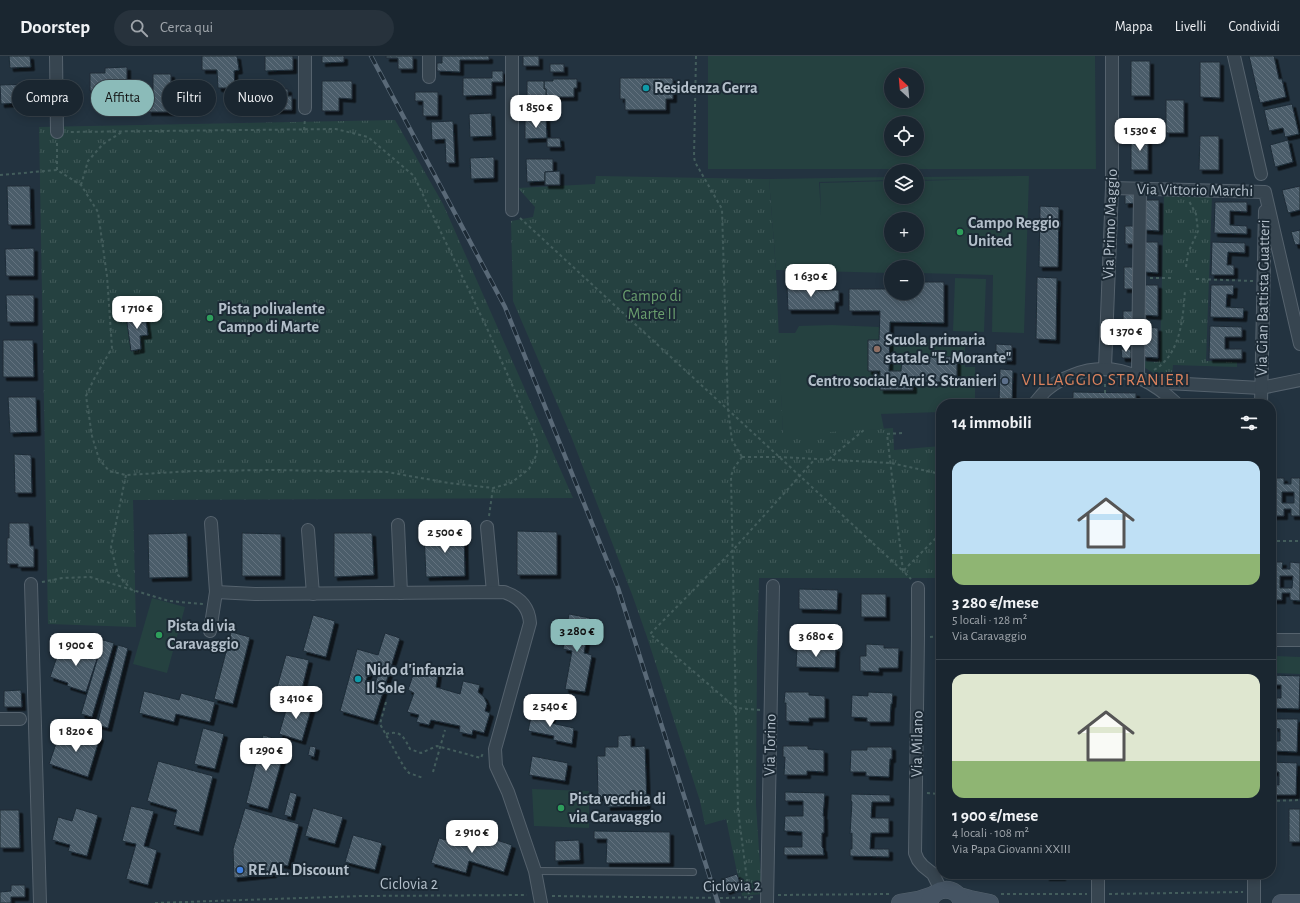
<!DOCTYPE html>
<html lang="it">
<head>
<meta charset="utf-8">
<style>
  body { margin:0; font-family:"Alegreya Sans",sans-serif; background:#27323c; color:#f1f3f6; height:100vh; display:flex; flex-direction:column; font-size:15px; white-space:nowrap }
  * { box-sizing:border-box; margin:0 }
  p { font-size:13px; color:#9fa5ab }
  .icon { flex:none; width:22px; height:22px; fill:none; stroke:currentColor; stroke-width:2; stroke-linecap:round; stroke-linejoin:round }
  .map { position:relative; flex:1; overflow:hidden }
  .details { position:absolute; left:936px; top:343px; width:340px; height:480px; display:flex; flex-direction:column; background:#1a2630; border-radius:16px; box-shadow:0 2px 10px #0003,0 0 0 1px #38434c }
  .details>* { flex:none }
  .guide { position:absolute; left:12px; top:24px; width:380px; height:36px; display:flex; gap:8px }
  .needle { width:26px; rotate:334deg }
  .fabs { position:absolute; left:884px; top:12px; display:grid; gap:8px }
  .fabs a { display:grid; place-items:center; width:40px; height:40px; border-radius:50%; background:#1a2630; box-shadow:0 2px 10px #0003,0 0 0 1px #38434c; font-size:20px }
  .price { position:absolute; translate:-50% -34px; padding:0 9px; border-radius:8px; background:#fff; color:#222; font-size:13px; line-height:26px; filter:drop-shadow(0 1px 2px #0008) }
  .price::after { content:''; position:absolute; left:50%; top:24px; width:12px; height:9px; margin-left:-6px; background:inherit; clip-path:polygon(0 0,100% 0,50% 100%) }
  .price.current { background:#8bbbb9; color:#111 }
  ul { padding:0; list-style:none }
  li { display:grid; align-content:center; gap:8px; height:212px; padding:0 16px }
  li+li { border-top:1px solid #38434c }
  li span { display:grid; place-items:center; height:124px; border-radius:12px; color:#555 }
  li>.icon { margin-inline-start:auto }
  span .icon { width:72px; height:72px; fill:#fffc; stroke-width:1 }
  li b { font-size:17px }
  h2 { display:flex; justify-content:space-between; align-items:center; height:48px; padding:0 16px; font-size:17px }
  .chip { padding:0 14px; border-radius:18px; background:#1a2630; box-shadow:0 2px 10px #0003,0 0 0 1px #38434c; font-size:14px; line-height:36px }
  .chip.current { background:#8bbbb9; color:#111 }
  header { display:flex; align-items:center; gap:24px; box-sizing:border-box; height:56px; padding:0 20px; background:#1a2630; border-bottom:1px solid #38434c }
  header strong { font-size:19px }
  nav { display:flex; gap:22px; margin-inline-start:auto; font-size:14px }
  .search { width:280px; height:36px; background:#27323c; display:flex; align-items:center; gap:10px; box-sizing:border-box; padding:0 14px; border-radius:22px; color:#9fa5ab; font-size:15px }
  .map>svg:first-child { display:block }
  .grass { fill:#254140; fill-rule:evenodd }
  .park { fill:url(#park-tufts) }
  .building { fill:url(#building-back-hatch); stroke:#1e2c37; fill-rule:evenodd; filter:url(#shadow) }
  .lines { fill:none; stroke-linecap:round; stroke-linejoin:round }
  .lane-casing { stroke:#55626d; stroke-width:8 }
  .street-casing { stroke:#55626d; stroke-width:14 }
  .secondary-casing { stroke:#55626d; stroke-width:18 }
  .path { stroke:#435d5c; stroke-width:2; stroke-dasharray:3 3; stroke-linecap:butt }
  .lane { stroke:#374550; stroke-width:6 }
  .street { stroke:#374550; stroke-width:12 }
  .secondary { stroke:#455463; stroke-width:17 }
  .rail-casing { stroke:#596977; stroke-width:4.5 }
  .rail { stroke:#1c2a35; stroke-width:3; stroke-dasharray:9; stroke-linecap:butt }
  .culture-dot { fill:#0f9aa8; stroke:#1c2a35; stroke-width:1.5 }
  .leisure-dot { fill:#2e9e5b; stroke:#1c2a35; stroke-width:1.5 }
  .education-dot { fill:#8d6e63; stroke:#1c2a35; stroke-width:1.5 }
  .service-dot { fill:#5c6f8a; stroke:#1c2a35; stroke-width:1.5 }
  .shop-dot { fill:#3f7fe0; stroke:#1c2a35; stroke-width:1.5 }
  .labels { text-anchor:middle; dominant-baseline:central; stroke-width:4; stroke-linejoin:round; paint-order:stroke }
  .poi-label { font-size:16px; font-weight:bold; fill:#b3bfca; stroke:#1c2a35; text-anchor:start }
  .street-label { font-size:16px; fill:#b3bfca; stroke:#1c2a35 }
  .park-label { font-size:16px; fill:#699d6d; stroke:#1c2a35 }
  .neighbourhood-label { font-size:17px; letter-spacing:1px; fill:#db825d; stroke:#1c2a35 }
</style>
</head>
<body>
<header>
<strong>Doorstep</strong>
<div class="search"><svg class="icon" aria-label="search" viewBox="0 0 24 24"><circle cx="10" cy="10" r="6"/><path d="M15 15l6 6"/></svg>Cerca qui</div>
<nav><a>Mappa</a><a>Livelli</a><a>Condividi</a></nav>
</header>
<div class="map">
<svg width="1300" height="847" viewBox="0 0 1300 847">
  <defs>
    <pattern id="park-tufts" width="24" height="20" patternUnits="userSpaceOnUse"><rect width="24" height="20" fill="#254140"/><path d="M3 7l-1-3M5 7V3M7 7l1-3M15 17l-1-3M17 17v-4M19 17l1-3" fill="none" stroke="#425b5a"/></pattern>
    <pattern id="building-back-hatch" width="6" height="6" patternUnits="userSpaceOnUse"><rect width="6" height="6" fill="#4c5d6b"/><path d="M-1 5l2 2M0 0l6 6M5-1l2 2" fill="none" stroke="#63727f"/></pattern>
    <filter id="shadow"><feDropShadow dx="3.5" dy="3.5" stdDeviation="0" flood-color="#0009"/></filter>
  </defs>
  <rect width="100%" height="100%" fill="#233340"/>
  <g class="grass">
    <path d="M708,0H1095L1096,113H708ZM891,19H917V45H891ZM891,67H917V93H891Z"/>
    <path d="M1029,120L1024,277L992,276L993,219L917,217V211H891V217L776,214L769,123L891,121V124L819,126L821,159L820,127L891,125V141H917V125L981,123L917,124V121ZM891,163H917V189H891Z"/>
    <path d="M955,222L986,223L984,276L953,275Z"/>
    <path d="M831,269L880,271L879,284H868V315H880V334H913V326H942V319L957,320V301L902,300L901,315H889V282L965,284V311H975V348H941V356L881,358L884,373L783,380L778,277H795L799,270Z"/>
    <path d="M152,542L185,551L167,617L133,608Z"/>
    <path d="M1275,600L1300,601V618L1275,617Z"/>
    <path d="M532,733L589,735V772L534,770Z"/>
  </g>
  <g class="park">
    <path d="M395,64L443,148L573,442L133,444L136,571L48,568L39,71Z"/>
    <path d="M596,120L769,123L776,214L783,379L893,372L894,394L941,390V522H759L757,599L756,749L762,838L742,840L726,763L705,769L700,745L647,581L633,541L571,380L513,245L511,165L533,161L535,151L518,132L595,128Z"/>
    <path d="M1164,139L1212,140L1206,305L1237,306V311L1173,309L1172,319L1155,318L1142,310V305L1157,306L1160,303Z"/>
  </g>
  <g class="building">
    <path d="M9,0H30L31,11L10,12Z"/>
    <path d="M202,0H237L239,14L234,15L235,32H218L217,14H202Z"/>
    <path d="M265,0H293V14L265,15Z"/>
    <path d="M322,0H344V6L322,7Z"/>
    <path d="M386,0H413V13H398V2H386Z"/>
    <path d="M442,0H489V4H460V16L437,15V7H442Z"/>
    <rect x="523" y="0" width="16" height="10"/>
    <path d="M1249,0H1274L1279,23H1282L1286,41L1260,47Z"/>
    <rect x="1131" y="5" width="19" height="35"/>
    <path d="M1200,6H1220V42L1200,41Z"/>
    <rect x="550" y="8" width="14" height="8"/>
    <path d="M127,11V26L124,27V50H109L107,35H90V17H105V12Z"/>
    <path d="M492,15H503V26H492V39L463,40V22H492Z"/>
    <path d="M153,18H171V33H189V54H171V56H148V43H153Z"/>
    <path d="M620,22H673V43H666V54H625V43H620Z"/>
    <path d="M553,23H577V32H574V41H546V33H544V25H553Z"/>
    <path d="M322,25H352V43L339,42V55H322Z"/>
    <path d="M527,25H544V33H546V42H527Z"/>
    <path d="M32,28L33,51L21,52L20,47L1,48L0,29Z"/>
    <path d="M268,33H288V40H292V54H268Z"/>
    <path d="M415,36H438V60H423V45H415Z"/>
    <rect x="1166" y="44" width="18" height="33"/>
    <path d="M1292,48L1299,78L1285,81L1283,72L1269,75L1264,54Z"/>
    <path d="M491,57L492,80L470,81L469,58Z"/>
    <path d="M546,62L547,82L525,83V63Z"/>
    <path d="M453,65L455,107H446L445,83L432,84L431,66Z"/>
    <rect x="1131" y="79" width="17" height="35"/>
    <path d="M1200,80H1219V114H1199Z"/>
    <path d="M547,82H560L561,91H547Z"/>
    <path d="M1288,84L1293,106L1275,111L1270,89Z"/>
    <path d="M494,101V122L471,123L470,102Z"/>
    <path d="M526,103H553V116H545V125L527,126Z"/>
    <path d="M560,115V129H545V116Z"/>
    <path d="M7,130H30L31,169H8Z"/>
    <path d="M1300,130V154L1288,157L1282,134Z"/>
    <path d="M1135,138L1136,147L1125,148V139Z"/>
    <path d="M1144,144H1159V175L1144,174Z"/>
    <path d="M1215,146H1247V156L1230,155V169L1247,170V178L1214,177Z"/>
    <path d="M1040,150L1059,151L1058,211H1039Z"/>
    <rect x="1125" y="170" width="10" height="18"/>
    <path d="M1300,174V188L1295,189L1291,176Z"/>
    <path d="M1144,186H1158V217L1144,216Z"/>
    <path d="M1212,186L1245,187V197L1228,196L1227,209H1234V219H1211Z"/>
    <path d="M34,192V220H6L5,193Z"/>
    <rect x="1124" y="211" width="10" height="22"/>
    <path d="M1037,221L1057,222L1056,284L1036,283Z"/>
    <path d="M888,225H891V237H917V226H944V267L890,266L889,315H901L902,300L957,301V320L942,319V326H913V334H880V315H868V284H879L880,255H849V233H888Z"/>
    <path d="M1144,229H1158V260L1143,259Z"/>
    <path d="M1211,229H1234L1233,239L1227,238L1226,251L1244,252L1243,262L1210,261Z"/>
    <path d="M787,230H818V234H839V246H835V254H788Z"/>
    <path d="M6,239H34V266H7Z"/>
    <rect x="1123" y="255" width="11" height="18"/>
    <path d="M145,258L148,279L140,280L141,293L131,295L126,260Z"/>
    <path d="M1210,270L1242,271V281H1225V293H1242V303H1209Z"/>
    <path d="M1143,271L1158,272V302L1143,301Z"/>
    <path d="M3,284H33L34,321H3Z"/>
    <path d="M996,288L1012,289V305L996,304Z"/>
    <path d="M1121,293H1131V302H1122Z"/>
    <path d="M1000,313L1013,314L1012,346H999Z"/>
    <path d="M1073,336L1136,337V348H1073Z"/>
    <path d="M8,341H36L37,376L10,377Z"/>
    <path d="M14,398L31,399L32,437H15Z"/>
    <path d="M1271,422H1284V428H1291V422H1300V460H1291V453H1284V460H1271ZM1282,436H1294V447H1282Z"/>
    <path d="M9,467H29L30,490H34V511H18V508H7V482H9Z"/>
    <path d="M517,475L557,476V519H517Z"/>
    <path d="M424,476H464L465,520L426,521Z"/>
    <path d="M187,477L188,521L149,522L148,478Z"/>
    <path d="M242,477L281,478V520H242Z"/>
    <path d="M334,477H372L374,519L334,521Z"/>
    <path d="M1271,506H1283L1282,513H1290V506L1300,507V545L1290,544V537H1282V544H1271ZM1280,520H1293L1292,532H1280Z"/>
    <path d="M799,533L838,534L837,554L799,553Z"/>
    <rect x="861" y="538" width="25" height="23"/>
    <path d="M569,558L590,562L584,597L592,599L585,636L565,633L572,595L563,593Z"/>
    <path d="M313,559L335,565L326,601L303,595Z"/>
    <path d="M231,576L250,581L233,648L214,643Z"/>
    <path d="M385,577L400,582L374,665L340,655L357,593L378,599ZM369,616L378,619L374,630L365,627Z"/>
    <path d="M103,584L114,587L92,661L81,658Z"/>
    <path d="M78,587L100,594L86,636L67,630L68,627L50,621L59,595L74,600Z"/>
    <path d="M866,588L884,589V592H899L898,612H879V616L860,615V600H866Z"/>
    <path d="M118,589L128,592L108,672L97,669Z"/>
    <path d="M797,591L836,592L835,612L796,611Z"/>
    <path d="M286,599L309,604L300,641L276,635Z"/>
    <path d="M421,612L438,617L436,631L460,638L463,625L480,629L478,636L484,641L487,648L485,655L490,657L484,677L473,674L472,679L459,676L460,670L431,664L429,669L416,666L419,659L407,656L414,637L408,634L413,619L419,621Z"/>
    <path d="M1271,619L1300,620L1299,653L1271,652V642H1281V629H1271Z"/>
    <path d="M21,634L22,651H4V635Z"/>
    <path d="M144,635L179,644L181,637L215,646L210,666L176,658L174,666L139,657Z"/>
    <path d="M785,636H809V639L825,640V662H809V666L786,665V647H784Z"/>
    <path d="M868,636L893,637L892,648H891L890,666H867V662L851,661L852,639L868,640Z"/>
    <path d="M289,644L312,650L302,685L279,678Z"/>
    <path d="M532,656L552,660L551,667L574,672L572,688L553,684L554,680L528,675Z"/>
    <path d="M1275,663H1298L1297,696L1274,695L1275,685H1280V673L1275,672Z"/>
    <path d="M203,672L224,678L215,713L194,708Z"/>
    <path d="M78,673L100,681L88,721L49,708L58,682L73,687Z"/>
    <path d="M263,679L287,686L268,753L246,747Z"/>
    <path d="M631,679V691L645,690L647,750L607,751V741H598L597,700H605V691H618V680Z"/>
    <path d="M310,690L316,691L314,701L308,699Z"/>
    <path d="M783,690H808V693L824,694V716L807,715V719H784L785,701H783Z"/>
    <path d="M867,691H892V703H890L889,721L866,720V716H850L851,694H867Z"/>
    <path d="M532,700L568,707L565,725L529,719Z"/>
    <path d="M158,705L213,720L199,776L173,769L177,754L147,745Z"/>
    <path d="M1271,706L1297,707L1296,739H1271V728L1279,729V716H1271Z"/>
    <path d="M290,736L297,738L291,761L284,759Z"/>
    <path d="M785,736L825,737L823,760H824V777H822V791L823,792L824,799H784V791H802V776L784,775L785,760H803V745H785Z"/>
    <path d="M851,738L890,739V746H872L871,762H889V777H871L870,793H889V801L850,800V793H852V777L850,778L852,746L851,745Z"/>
    <path d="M131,750L154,755L144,790L157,794L148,829L126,823L136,788L122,785Z"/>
    <path d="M76,752L98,759L87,800L68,795L70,789L52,784L58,761L72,765Z"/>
    <path d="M245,752L299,768L288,810L276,807L273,818L234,822L233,793Z"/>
    <path d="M313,752L343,761L335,788L305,780Z"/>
    <rect x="1289" y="753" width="11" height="33"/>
    <path d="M0,754H19L20,792H0Z"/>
    <path d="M594,775L670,776V807H606L607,783H594Z"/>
    <path d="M478,778L512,789L504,816L469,805L466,817L431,807L439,782L473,792Z"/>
    <path d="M353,779L382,787L375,814L345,806Z"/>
    <path d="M579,784L580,804L555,805V785Z"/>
    <path d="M737,818L741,830L726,835L722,823Z"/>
    <rect x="1046" y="818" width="16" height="3"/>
    <path d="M11,829H25V841H11V847H0V836L11,835Z"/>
  </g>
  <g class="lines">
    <defs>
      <path id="lane" d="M535,815L693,816"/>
      <g id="street">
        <path d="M56,0L57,76"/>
        <path d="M305,0V52"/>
        <path d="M429,0V21"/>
        <path d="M512,0V154"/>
        <path d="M1234,0L1261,118"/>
        <path d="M1112,132L1265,136L1300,288"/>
        <path d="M1105,312L1112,132V0"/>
        <path d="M1138,320L1140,133"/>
        <path d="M1148,326L1261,332L1300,324"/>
        <path d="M1034,348C1039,343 1043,336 1049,332C1056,326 1065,322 1073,319C1113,303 1148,321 1177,348"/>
        <path d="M1261,348L1265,155"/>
        <path d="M398,469L401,537"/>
        <path d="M487,471L493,536"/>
        <path d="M308,474L313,538"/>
        <path d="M31,528L40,847"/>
        <path d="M918,532V581L915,797L918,804L923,810L933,818L941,834"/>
        <path d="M216,536L255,538L504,536C519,541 529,551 530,567L495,693L496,710L508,736L535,815L541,847"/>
        <path d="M210,575L216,536L211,467"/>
        <path d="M1271,584H1300"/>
        <path d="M0,663H20"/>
        <path d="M767,847L773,530"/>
        <path d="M1098,847V818"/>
        <path d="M1254,847V818"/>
      </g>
      <g id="secondary">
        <path d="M959,840L970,843L990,847"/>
        <path d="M900,847L918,844L933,839"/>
        <path d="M929,847C934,830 957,829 962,847"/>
        <path d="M1281,847H1300"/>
      </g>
    </defs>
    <use href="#lane" class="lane-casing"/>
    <use href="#street" class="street-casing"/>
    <use href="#secondary" class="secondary-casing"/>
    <g class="path">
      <path d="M696,0L694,101L695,106L722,153L728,354L732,384L742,401"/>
      <path d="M304,74L305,63"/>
      <path d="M57,87V114"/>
      <path d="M0,119L57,114L81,129L98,156L107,220L112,292L94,323L86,340L92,380L99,403L109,415L126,419L193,415L274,414L387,416L449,427L493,432L511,427L529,413L537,398V385L486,270L414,120L368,81L336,73L68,76"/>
      <path d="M81,129L88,105L103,88L122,76"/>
      <path d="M520,162L903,515L941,477"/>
      <path d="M1186,211L1188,197L1198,175L1196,158L1189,145"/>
      <path d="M1150,222H1174"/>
      <path d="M1196,223L1253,225"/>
      <path d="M1154,314C1181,298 1183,262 1185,234"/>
      <path d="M1105,337V325"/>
      <path d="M902,377L887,378L903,515L911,523"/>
      <path d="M742,401L734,412L731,420L738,754L750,847"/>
      <path d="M742,401H780L891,407L936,417L941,419"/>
      <path d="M829,403L864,374"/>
      <path d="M126,419L111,491L118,519L131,533"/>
      <path d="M489,460L493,432"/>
      <path d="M1271,485H1300"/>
      <path d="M42,526L62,522L90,521L169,545L203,548"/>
      <path d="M930,581L941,580"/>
      <path d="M386,646L380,668L404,711L409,717L423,722"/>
      <path d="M760,654L736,652L650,578L733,494L815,403"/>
      <path d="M386,678C401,674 404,681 410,693L421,697L437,690L481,702L483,697"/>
      <path d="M433,716L445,674"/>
      <path d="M927,737L941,738"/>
      <path d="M941,743V744"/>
      <path d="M1271,745L1300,744"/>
      <path d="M1001,838H1087"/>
      <path d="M1109,838L1243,836"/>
      <path d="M778,839L889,838"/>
      <path d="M552,840L723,842L755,841"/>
      <path d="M155,847L361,840L527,839"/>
    </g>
    <use href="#lane" class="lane"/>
    <use href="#street" class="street"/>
    <use href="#secondary" class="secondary"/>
    <defs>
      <path id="rail" d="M371,0L505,251L618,532L718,847"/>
    </defs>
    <use href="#rail" class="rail-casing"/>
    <use href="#rail" class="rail"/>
  </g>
  <g class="culture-dot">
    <circle cx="646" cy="32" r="4"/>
    <circle cx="358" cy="623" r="4"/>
  </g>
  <g class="leisure-dot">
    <circle cx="960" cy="176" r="4"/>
    <circle cx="210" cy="262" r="4"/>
    <circle cx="159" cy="579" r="4"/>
    <circle cx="561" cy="752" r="4"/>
  </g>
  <circle class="education-dot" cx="877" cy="293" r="4"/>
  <circle class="service-dot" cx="1005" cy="325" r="4"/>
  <circle class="shop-dot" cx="240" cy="814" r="4"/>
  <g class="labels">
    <g class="poi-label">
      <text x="654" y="32">Residenza Gerra</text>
      <text x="968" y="167">Campo Reggio<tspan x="968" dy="18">United</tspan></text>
      <text x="218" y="253">Pista polivalente<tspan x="218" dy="18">Campo di Marte</tspan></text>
      <text x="885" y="284">Scuola primaria<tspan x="885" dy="18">statale "E. Morante"</tspan></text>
      <text x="997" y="325" text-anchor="end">Centro sociale Arci S. Stranieri</text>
      <text x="167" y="570">Pista di via<tspan x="167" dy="18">Caravaggio</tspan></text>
      <text x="366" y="614">Nido d'infanzia<tspan x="366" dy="18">Il Sole</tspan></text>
      <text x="569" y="743">Pista vecchia di<tspan x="569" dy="18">via Caravaggio</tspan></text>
      <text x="248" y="814">RE.AL. Discount</text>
    </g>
    <g class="street-label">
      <text transform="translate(1195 134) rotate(1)">Via Vittorio Marchi</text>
      <text transform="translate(1110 168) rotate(-88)">Via Primo Maggio</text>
      <text transform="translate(1263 242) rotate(-89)">Via Gian Battista Guatteri</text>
      <text transform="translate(917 688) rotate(-89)">Via Milano</text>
      <text transform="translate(770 689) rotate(-89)">Via Torino</text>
      <text x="409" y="828">Ciclovia 2</text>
      <text transform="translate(732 830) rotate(-1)">Ciclovia 2</text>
    </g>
    <g class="park-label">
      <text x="652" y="240">Campo di<tspan x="652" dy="18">Marte II</tspan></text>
    </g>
    <g class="neighbourhood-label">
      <text x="1106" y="323">VILLAGGIO STRANIERI</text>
    </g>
  </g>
</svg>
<div class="fabs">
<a><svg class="needle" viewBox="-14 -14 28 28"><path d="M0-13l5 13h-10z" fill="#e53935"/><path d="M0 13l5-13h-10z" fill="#9fa5ab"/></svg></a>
<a><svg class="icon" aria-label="locate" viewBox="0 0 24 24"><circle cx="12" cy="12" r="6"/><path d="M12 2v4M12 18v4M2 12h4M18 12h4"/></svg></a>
<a><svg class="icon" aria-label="layers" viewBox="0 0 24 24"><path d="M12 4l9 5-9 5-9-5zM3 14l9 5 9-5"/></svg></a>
<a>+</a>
<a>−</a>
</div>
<b class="price" style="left:536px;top:73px">1 850 €</b>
<b class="price" style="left:1140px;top:96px">1 530 €</b>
<b class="price" style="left:811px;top:242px">1 630 €</b>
<b class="price" style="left:137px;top:274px">1 710 €</b>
<b class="price" style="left:1126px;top:297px">1 370 €</b>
<b class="price" style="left:445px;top:498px">2 500 €</b>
<b class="price current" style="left:577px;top:597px">3 280 €</b>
<b class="price" style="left:816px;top:602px">3 680 €</b>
<b class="price" style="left:76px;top:611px">1 900 €</b>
<b class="price" style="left:296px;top:664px">3 410 €</b>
<b class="price" style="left:550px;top:672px">2 540 €</b>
<b class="price" style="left:76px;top:697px">1 820 €</b>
<b class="price" style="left:266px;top:716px">1 290 €</b>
<b class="price" style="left:472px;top:798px">2 910 €</b>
<div class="guide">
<a class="chip">Compra</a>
<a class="chip current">Affitta</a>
<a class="chip">Filtri</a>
<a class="chip">Nuovo</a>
</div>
<section class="details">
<h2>14 immobili<svg class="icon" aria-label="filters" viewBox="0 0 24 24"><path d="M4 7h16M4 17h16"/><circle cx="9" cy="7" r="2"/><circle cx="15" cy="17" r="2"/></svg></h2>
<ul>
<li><span style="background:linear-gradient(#bfe0f5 75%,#8fb573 0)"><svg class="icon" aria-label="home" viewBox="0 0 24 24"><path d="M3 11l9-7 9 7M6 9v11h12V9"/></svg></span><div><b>3 280 €/mese</b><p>5 locali · 128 m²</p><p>Via Caravaggio</p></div></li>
<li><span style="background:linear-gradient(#dfe7d0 70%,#8fb573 0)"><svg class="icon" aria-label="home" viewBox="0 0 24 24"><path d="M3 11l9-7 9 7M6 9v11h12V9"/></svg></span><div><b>1 900 €/mese</b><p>4 locali · 108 m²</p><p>Via Papa Giovanni XXIII</p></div></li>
</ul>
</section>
</div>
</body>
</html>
